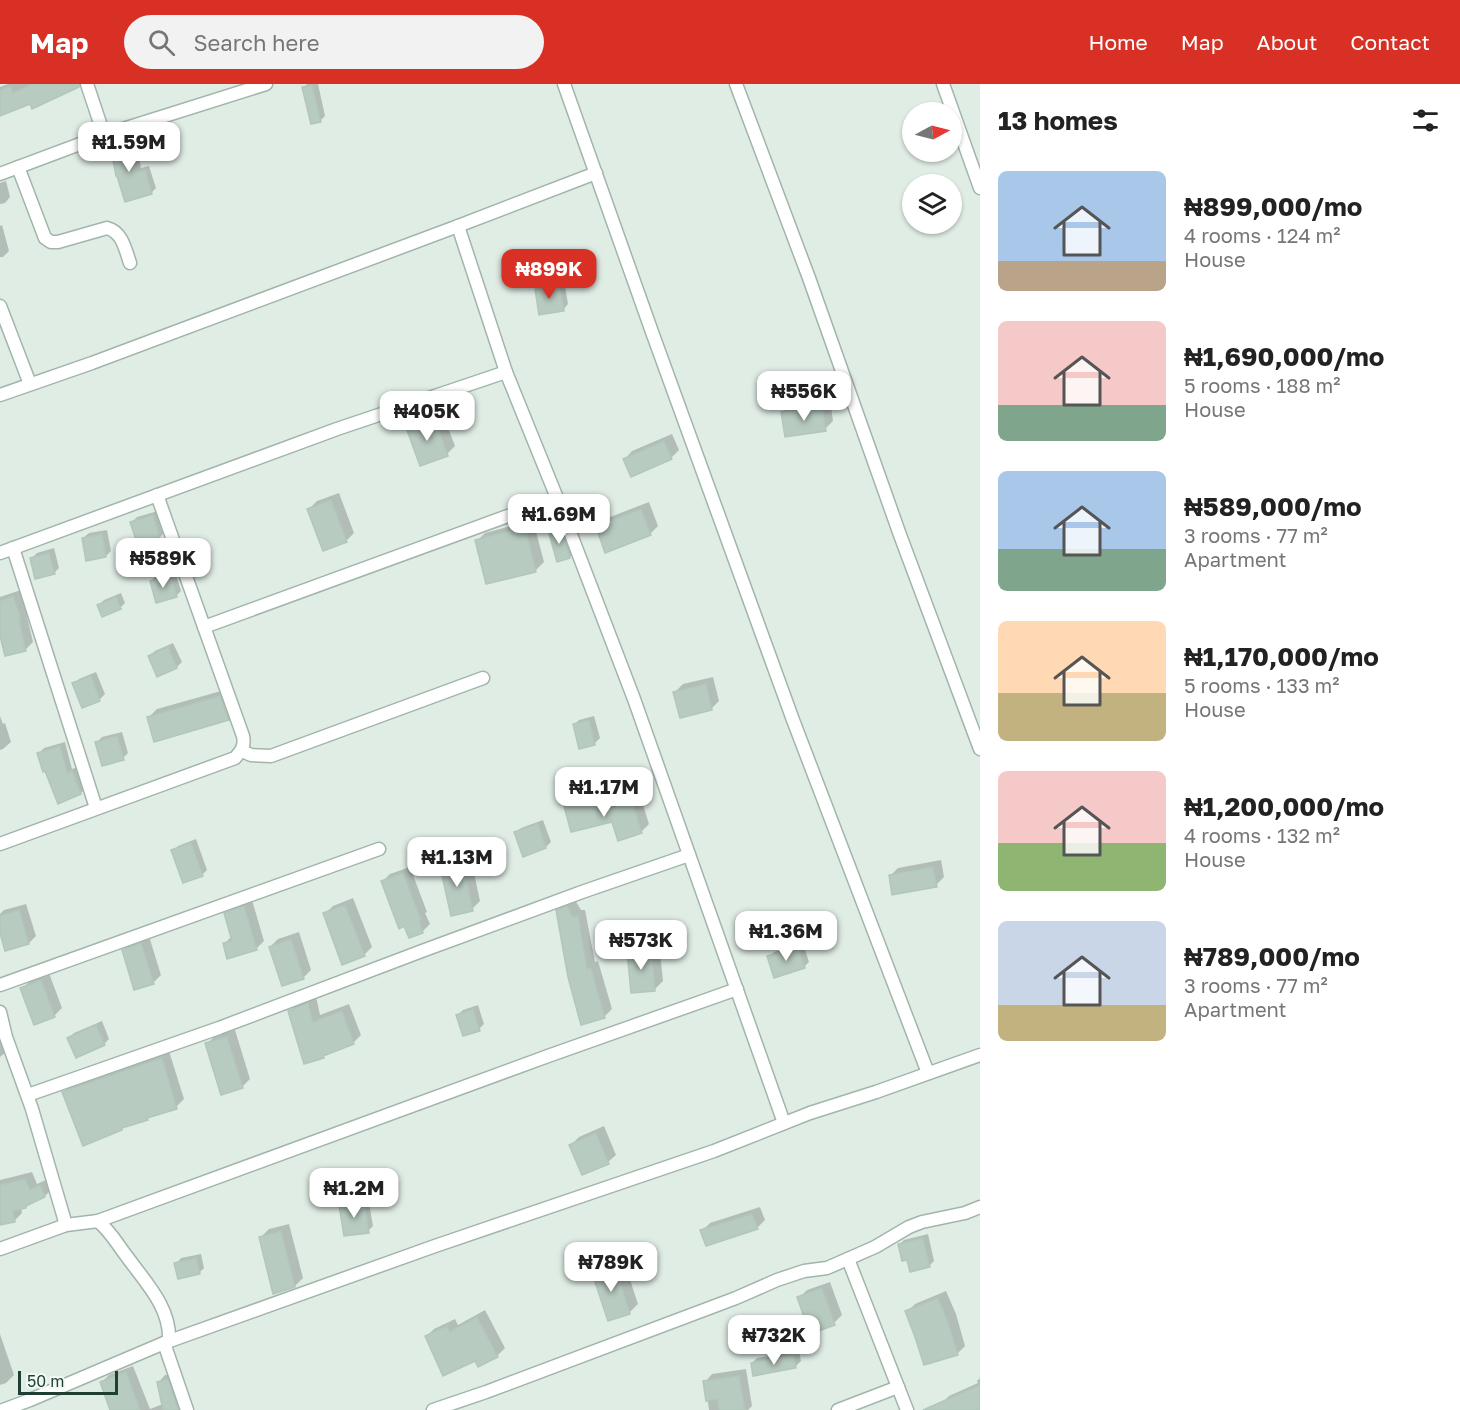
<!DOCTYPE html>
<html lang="en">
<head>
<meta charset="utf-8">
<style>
  body { margin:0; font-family:"Golos Text",sans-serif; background:#f2f2f2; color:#222; height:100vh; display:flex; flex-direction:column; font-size:22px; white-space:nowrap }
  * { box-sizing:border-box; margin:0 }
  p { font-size:20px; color:#767676 }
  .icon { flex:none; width:33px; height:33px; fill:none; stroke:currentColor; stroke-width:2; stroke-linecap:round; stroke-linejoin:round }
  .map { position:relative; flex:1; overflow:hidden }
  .sheet { display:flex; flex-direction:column; background:#fff; width:480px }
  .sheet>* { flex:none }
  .needle { width:39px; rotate:83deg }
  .fabs { position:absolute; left:902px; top:18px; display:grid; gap:12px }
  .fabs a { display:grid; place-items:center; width:60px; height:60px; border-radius:50%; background:#fff; box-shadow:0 2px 4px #0004; font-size:30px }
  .scale { position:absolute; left:18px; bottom:15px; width:100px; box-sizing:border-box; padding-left:6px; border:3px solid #1e3f31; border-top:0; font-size:16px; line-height:21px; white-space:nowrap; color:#1e3f31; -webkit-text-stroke:4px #f1f9f3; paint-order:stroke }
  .price { position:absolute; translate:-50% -51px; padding:0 14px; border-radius:12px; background:#fff; color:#222; font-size:20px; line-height:39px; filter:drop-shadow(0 2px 3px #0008) }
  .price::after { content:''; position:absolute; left:50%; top:36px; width:18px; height:14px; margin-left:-9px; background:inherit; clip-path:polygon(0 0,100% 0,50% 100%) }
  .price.selected { background:#d93025; color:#fff }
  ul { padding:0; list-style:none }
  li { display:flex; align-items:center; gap:18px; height:150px; padding:0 18px }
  li span { display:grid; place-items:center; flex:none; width:168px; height:120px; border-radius:9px; color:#555 }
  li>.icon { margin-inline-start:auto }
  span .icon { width:72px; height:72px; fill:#fffc; stroke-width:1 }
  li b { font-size:26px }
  h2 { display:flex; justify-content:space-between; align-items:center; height:72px; padding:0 18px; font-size:26px }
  header { display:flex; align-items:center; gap:36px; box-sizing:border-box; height:84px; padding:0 30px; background:#d93025; color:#fff }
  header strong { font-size:28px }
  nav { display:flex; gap:33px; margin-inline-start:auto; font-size:21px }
  .search { width:420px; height:54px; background:#f2f2f2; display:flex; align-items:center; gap:15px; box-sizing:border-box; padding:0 21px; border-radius:33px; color:#767676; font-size:22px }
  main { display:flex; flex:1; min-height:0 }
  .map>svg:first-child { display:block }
  .shadow { fill:#0003 }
  .building { fill:#b8cbc0; stroke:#b1c7bb; stroke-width:1.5 }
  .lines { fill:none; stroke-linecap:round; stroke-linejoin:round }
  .street-casing { stroke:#a2b5ab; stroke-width:15 }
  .street { stroke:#fff; stroke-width:12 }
</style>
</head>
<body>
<header>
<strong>Map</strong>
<div class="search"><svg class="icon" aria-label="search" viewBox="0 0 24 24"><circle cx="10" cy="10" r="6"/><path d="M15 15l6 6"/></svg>Search here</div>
<nav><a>Home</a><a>Map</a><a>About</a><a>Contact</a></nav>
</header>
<main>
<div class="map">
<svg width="980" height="1326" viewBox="0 0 980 1326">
  <rect width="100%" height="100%" fill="#e0ede5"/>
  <g class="shadow">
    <path d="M8,0H76L0,31V3Z"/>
    <path d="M307,0H318L325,32L320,37L304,4Z"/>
    <path d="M135,52L141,84L149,82L156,104L151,109L111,60L117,55Z"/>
    <path d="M6,97L10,113L5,119L0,120V99Z"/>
    <path d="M2,141L9,167L3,173H0V142Z"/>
    <path d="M564,196L568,220L563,226L537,205L542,200Z"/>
    <path d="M456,311L458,321L453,326L442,328L455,362L447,370L409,347L427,331L439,327L438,321L443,316Z"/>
    <path d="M830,314L833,337L825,345L782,329L790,321Z"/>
    <path d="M672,350L679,366L671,374L625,375L632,367Z"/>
    <path d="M339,409L354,449L346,457L309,425L317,417Z"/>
    <path d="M649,418L658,442L650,450L597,443L605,435Z"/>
    <path d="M158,427L165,448L160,453L139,460L132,438L137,433Z"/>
    <path d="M533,436L544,478L536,486L488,499L477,457L485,449Z"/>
    <path d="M564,439L575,468L570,473L558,476L550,446L555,441Z"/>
    <path d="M107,446L111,467L106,472L83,454L89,449Z"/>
    <path d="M54,464L59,484L54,489L32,474L37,469Z"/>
    <path d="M175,487L181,507L176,512L151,497L156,492Z"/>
    <path d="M21,506L27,526L26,528L33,558L26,565L0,546V513Z"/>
    <path d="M121,509L125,519L120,524L99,521L104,516Z"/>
    <path d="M173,559L182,578L177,583L150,572L155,567Z"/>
    <path d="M96,588L105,610L99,616L82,622L74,600L79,595Z"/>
    <path d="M713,593L719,617L711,625L675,608L683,600Z"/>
    <path d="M228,605L236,627L228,635L149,633L157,625Z"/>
    <path d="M0,632L3,640L5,639L11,658L3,665L0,666Z"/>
    <path d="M594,632L600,654L595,659L574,641L579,636Z"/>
    <path d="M122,648L128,669L123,674L97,658L102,653Z"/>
    <path d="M65,658L72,685L77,683L86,704L81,709L59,718L39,669L44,664Z"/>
    <path d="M602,708L605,722L640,711L649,740L641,748L613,736L566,723L574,715Z"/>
    <path d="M543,736L551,758L546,763L516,749L521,744Z"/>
    <path d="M196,755L207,786L202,791L173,767L178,762Z"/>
    <path d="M470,770L480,817L472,825L442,783L450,775Z"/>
    <path d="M941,776L944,793L936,801L890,792L898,784Z"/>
    <path d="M410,783L427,828L425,829L430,840L422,848L382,798L390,790Z"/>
    <path d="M353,814L372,863L364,871L325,830L333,822Z"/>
    <path d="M252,816L264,857L256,865L224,860L232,852L226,830L234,822Z"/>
    <path d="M575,816L581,826H585L595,878L598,877L612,925L604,933L557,827L565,819Z"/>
    <path d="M26,820L36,852L29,859L0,844V830L4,826Z"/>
    <path d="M299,848L311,886L303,894L270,863L278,855Z"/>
    <path d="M149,852L161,891L153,899L123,867L131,859Z"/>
    <path d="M659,858L663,897L655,905L629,868L637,860Z"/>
    <path d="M803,859L809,878L804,883L769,873L774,868Z"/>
    <path d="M49,889L62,924L54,932L22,905L30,897Z"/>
    <path d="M316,912L320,931L349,920L361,951L353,959L326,969L323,972L290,927L297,920Z"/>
    <path d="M478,921L484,940L479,945L458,931L463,926Z"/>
    <path d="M102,937L109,955L104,960L69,954L74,949Z"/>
    <path d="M235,946L250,995L242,1003L207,960L215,952Z"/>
    <path d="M6,953L10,965L0,973V955Z"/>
    <path d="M169,967L184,1015L176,1023L152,1031L147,1035L63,1009L71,1001Z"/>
    <path d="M604,1042L616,1071L608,1078L571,1061L579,1053Z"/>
    <path d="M32,1088L37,1100L48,1095L52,1105L45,1112L31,1118L26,1123L21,1124L22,1129L15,1136L0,1140V1096Z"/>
    <path d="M368,1113L373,1142L368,1147L341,1122L346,1117Z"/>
    <path d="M760,1123L765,1136L757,1144L702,1147L710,1139Z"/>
    <path d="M289,1140L303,1194L295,1202L261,1153L269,1145Z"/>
    <path d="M928,1150L934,1177L929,1182L908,1174L899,1161L904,1156Z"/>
    <path d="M201,1170L204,1184L199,1189L176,1180L181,1174Z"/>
    <path d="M623,1174L638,1220L630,1228L609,1235L594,1189L602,1181Z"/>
    <path d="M830,1198L842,1231L834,1239L799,1214L807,1206Z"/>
    <path d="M946,1207L956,1230L965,1262L957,1270L907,1228L915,1220Z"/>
    <path d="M485,1226L505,1264L497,1272L476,1275L426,1253L434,1245L455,1235L458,1241Z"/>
    <path d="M0,1250L14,1291L6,1299L0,1301Z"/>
    <path d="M799,1267L801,1277L796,1282L752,1279L757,1274Z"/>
    <path d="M133,1282L150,1325L163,1320L158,1299L165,1291L175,1289L188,1326H112L102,1298L109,1291Z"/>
    <path d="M746,1285L752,1322L748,1326H709L705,1298L712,1290Z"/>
    <path d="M980,1294V1326H944L942,1319L949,1312L978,1299L977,1297Z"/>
  </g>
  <g class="building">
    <path d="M32,0H79V3L32,25L30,20L0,32V7L10,2L13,9Z"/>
    <path d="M312,1L321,38L311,40L302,3Z"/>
    <path d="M130,56L136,88L145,86L152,110L125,118L117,92H116L110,60Z"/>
    <path d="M559,200L564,227L539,231L535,205Z"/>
    <path d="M452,315L454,327L438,330L436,320Z"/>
    <path d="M822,322L826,347L785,353L781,328Z"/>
    <path d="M434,333L448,372L420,382L407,346L419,342L418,339Z"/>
    <path d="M664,357L672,375L631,393L623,375Z"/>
    <path d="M331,416L347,458L323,467L307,425Z"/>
    <path d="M641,425L651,451L605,469L596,443Z"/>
    <path d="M153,431L160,455L138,462L130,438Z"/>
    <path d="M525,443L536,488L486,500L475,456Z"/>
    <path d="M559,443L570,474L557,478L548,446Z"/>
    <path d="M102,450L106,473L86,477L82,454Z"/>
    <path d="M49,469L55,490L35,495L30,474Z"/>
    <path d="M170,491L177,513L156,519L150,497Z"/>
    <path d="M13,512L21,535H19L26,567L5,572L0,552V517Z"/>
    <path d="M116,513L121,525L102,533L97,521Z"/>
    <path d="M168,563L177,584L157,593L148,572Z"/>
    <path d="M91,592L100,617L82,624L72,599Z"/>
    <path d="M706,600L712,626L680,634L673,608Z"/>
    <path d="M220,612L229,636L154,658L147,633Z"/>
    <path d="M589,636L595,661L579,665L573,640Z"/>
    <path d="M117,652L124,676L102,682L95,658Z"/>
    <path d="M60,662L67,689L72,687L81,710L58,720L45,687L43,688L37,669Z"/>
    <path d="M594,715L597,729L632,718L642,749L618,757L612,738L571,748L564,722Z"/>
    <path d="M538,740L546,764L523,773L514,748Z"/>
    <path d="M191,759L203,792L183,799L171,766Z"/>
    <path d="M462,777L473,827L451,832L440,782Z"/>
    <path d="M933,783L937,803L892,811L889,791Z"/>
    <path d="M403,789L421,836L419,837L423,849L409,854L404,842L399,845L381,797Z"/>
    <path d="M345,821L365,872L342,881L323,829Z"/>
    <path d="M244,822L257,866L227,875L223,859L232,857L224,829Z"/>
    <path d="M567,822L573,833L578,832L587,885L591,884L605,934L581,941L568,893L556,826Z"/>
    <path d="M19,826L29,860L5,867L0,849V832Z"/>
    <path d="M291,855L304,895L282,902L269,863Z"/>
    <path d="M141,859L154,900L134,906L122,866Z"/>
    <path d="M798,863L805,884L774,894L767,872Z"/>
    <path d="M651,865L655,907L631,909L627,867Z"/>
    <path d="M41,896L55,933L34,941L20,904Z"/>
    <path d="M308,919L313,938L342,927L354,960L323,972L324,974L304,980L288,927Z"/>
    <path d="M473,925L480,947L463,952L456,931Z"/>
    <path d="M96,941L105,961L76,974L67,954Z"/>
    <path d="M227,953L243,1004L221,1011L205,959Z"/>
    <path d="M162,974L177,1025L147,1034L148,1036L122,1044V1046L83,1062L62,1008Z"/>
    <path d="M596,1049L609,1080L582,1091L569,1061Z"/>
    <path d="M25,1095L30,1106L40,1101L45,1113L26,1122V1124L13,1127L15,1138L0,1141V1101Z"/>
    <path d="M364,1117L369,1149L344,1152L339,1121Z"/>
    <path d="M752,1130L758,1145L706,1162L700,1146Z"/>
    <path d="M281,1147L295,1203L273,1210L259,1153Z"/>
    <path d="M923,1154L930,1183L910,1188L907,1176L902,1177L898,1160Z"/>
    <path d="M196,1174L200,1190L178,1195L174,1179Z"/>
    <path d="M615,1181L630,1230L608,1237L592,1189Z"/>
    <path d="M822,1204L835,1241L810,1250L797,1213Z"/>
    <path d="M938,1214L948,1238L958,1271L924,1281L915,1253L905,1227Z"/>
    <path d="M477,1233L498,1273L478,1283L475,1277L443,1292L425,1252L447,1242L450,1248Z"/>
    <path d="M794,1271L796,1284L753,1292L751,1279Z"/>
    <path d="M126,1288L140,1326H110L100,1298Z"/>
    <path d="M739,1292L745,1326H719L717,1315L706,1317L703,1297Z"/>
    <path d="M168,1295L178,1326H163L157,1298Z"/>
    <path d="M980,1301V1326H923Z"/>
  </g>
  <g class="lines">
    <defs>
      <g id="street">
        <path d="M87,0L104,51"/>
        <path d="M564,0L652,248L793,636L928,989"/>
        <path d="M736,0L809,194L900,451L980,665"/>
        <path d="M943,0L980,104"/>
        <path d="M18,83L45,154L51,158H58L107,144C122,148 125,164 130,179"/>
        <path d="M0,90L104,51L266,0"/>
        <path d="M458,142L506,288L557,414L634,615L784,1039"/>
        <path d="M0,222L30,300"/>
        <path d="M0,311L92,279L458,142L596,89"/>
        <path d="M13,464L96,724"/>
        <path d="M0,469L337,345L506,288"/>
        <path d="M204,543L557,414"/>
        <path d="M242,667L251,671L271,672L483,594"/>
        <path d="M0,760L235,674C242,666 245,662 243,652L157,411"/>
        <path d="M0,901L379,765"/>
        <path d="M0,928L6,953L32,1025L66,1141"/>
        <path d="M28,1011L219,944L422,867L582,808L689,771"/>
        <path d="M98,1137C112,1149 117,1160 128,1174C146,1199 171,1224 169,1257L164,1259L187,1326"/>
        <path d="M0,1165L66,1141L98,1137L548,972L737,905"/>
        <path d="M848,1175L907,1326"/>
        <path d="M3,1326L30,1316L164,1259L435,1162L714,1067L810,1029L876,1008L980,971"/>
        <path d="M433,1326L486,1308L736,1214L777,1196L804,1187L827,1184L875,1163L909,1143L922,1138L965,1129L980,1123"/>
        <path d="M838,1326L898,1303"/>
      </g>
    </defs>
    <use href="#street" class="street-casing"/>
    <use href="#street" class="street"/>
  </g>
</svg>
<div class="fabs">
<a><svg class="needle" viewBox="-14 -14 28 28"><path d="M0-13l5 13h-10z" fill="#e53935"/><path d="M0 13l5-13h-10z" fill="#767676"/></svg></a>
<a><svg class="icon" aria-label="layers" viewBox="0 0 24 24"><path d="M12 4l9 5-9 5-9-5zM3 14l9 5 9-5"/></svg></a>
</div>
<div class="scale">50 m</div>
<b class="price" style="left:129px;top:89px">₦1.59M</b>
<b class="price selected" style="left:549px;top:216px">₦899K</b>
<b class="price" style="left:804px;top:338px">₦556K</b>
<b class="price" style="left:427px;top:358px">₦405K</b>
<b class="price" style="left:559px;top:461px">₦1.69M</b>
<b class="price" style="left:163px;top:505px">₦589K</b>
<b class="price" style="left:604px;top:734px">₦1.17M</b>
<b class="price" style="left:457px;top:804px">₦1.13M</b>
<b class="price" style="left:786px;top:878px">₦1.36M</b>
<b class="price" style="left:641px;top:887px">₦573K</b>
<b class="price" style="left:354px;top:1135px">₦1.2M</b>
<b class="price" style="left:611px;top:1209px">₦789K</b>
<b class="price" style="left:774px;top:1282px">₦732K</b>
</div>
<section class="sheet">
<h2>13 homes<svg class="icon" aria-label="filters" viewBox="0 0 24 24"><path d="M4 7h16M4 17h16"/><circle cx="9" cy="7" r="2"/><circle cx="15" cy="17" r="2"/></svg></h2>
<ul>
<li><span style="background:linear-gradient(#a9c7e8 75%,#b9a48a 0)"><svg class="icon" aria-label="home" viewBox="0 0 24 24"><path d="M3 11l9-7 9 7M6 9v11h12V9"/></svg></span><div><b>₦899,000/mo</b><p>4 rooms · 124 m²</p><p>House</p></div></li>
<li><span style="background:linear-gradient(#f6c9c9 70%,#7fa58c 0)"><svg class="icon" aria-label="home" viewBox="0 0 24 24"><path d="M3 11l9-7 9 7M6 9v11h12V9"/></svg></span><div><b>₦1,690,000/mo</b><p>5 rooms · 188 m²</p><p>House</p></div></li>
<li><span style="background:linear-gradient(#a9c7e8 65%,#7fa58c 0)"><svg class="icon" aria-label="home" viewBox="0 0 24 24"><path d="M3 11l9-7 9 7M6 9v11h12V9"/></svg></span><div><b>₦589,000/mo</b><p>3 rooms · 77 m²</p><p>Apartment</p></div></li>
<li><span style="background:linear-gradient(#ffd9b3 60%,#c2b280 0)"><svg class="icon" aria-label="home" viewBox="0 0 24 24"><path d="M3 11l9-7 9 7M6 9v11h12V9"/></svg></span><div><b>₦1,170,000/mo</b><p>5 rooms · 133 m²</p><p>House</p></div></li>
<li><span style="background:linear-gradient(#f6c9c9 60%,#8fb573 0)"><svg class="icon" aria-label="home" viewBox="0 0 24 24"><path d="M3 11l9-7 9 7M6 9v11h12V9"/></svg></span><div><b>₦1,200,000/mo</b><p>4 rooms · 132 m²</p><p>House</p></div></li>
<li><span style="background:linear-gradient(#c9d6e8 70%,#c2b280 0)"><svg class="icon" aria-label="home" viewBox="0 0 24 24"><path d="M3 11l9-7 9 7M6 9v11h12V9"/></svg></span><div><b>₦789,000/mo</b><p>3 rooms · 77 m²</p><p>Apartment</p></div></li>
</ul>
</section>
</main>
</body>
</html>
